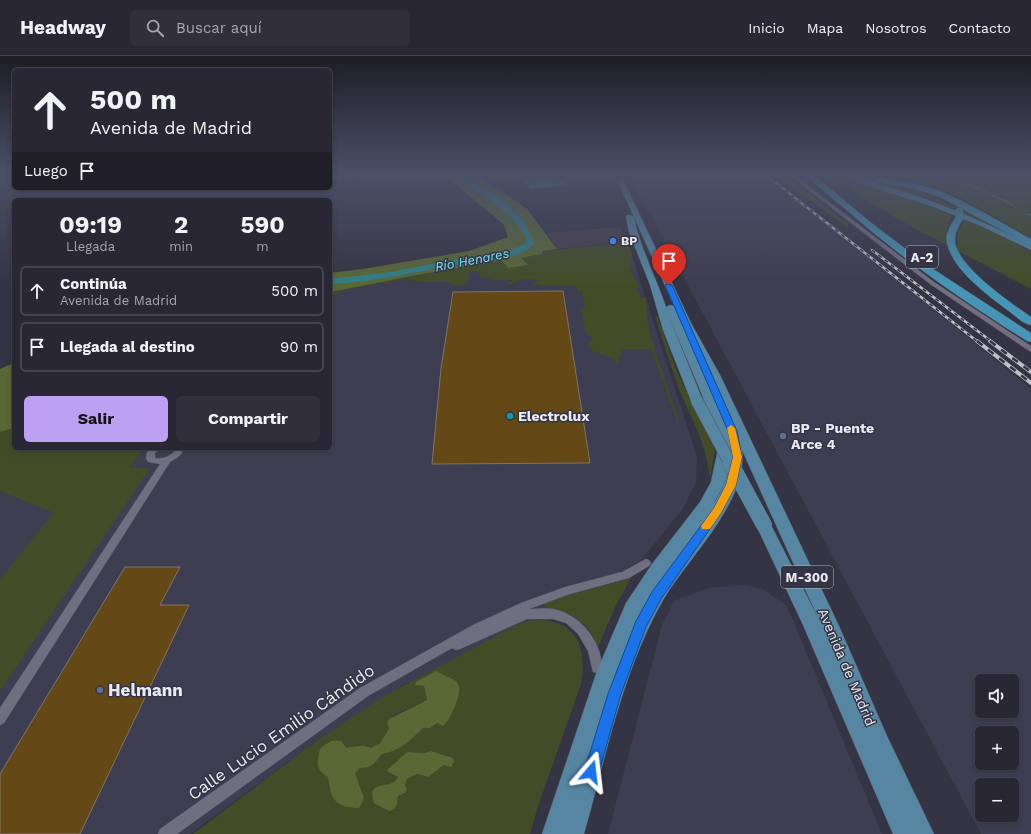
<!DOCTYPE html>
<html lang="es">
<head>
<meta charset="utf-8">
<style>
  body { margin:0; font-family:"Work Sans",sans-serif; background:#302f3b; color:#f1f3f6; height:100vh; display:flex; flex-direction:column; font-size:15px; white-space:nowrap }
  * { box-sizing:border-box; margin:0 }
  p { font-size:13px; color:#a5a5ac }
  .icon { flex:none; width:22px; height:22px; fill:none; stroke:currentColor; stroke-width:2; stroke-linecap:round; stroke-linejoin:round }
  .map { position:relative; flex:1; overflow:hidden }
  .drawer { position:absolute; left:12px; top:142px; width:320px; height:252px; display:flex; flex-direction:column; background:#282733; border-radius:6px; box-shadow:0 2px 6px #0003,0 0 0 1px #44444e }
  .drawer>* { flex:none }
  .top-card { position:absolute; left:12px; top:12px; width:320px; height:122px; border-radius:6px; box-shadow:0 2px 6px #0003,0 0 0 1px #44444e; background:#282733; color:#f1f3f6; overflow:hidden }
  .buttons { position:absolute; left:975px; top:618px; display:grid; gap:8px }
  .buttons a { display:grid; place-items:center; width:44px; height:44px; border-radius:6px; background:#282733; box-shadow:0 2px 6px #0003,0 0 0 1px #44444e; font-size:20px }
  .pin { position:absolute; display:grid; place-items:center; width:34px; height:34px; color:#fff; margin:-41px -17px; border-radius:50% 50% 50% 0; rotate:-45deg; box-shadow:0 0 4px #0007 }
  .pin .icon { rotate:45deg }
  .me { position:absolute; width:44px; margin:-22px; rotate:17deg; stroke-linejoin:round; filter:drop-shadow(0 0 3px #0008) }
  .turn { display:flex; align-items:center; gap:14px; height:84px; padding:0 12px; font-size:18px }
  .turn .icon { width:52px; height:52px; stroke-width:2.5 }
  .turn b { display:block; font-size:28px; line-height:34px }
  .then { display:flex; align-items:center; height:38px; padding:0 12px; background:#0003; gap:8px; font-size:15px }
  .eta { display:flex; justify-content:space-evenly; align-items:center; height:68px; text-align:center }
  .eta b { font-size:24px; font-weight:700; line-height:28px }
  .primary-button { display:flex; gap:8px; margin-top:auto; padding:8px 12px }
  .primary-button a { flex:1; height:46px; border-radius:6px; background:#bca0f2; color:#111; font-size:16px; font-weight:700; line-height:46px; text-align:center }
  .primary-button a+a { background:#302f3b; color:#f1f3f6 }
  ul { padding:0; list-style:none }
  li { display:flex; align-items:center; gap:12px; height:50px; margin:0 8px 6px; padding:0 4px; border:2px solid #44444e; border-radius:6px }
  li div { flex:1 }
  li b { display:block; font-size:15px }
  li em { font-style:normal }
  header { display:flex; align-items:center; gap:24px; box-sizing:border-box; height:56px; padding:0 20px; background:#282733; border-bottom:1px solid #44444e }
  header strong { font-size:19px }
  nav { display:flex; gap:22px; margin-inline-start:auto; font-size:14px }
  .search { width:280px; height:36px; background:#302f3b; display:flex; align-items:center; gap:10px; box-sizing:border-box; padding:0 14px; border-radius:6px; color:#a5a5ac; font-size:15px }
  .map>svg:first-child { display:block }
  .commercial { fill:#463e4d }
  .built { fill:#3e3e52; fill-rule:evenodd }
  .green { fill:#424d28; fill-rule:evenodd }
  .forest { fill:#5a6836 }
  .water { fill:#327f88 }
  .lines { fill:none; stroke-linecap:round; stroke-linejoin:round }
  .stream { stroke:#327f88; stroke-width:1.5 }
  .building { fill:#644816; stroke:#7e7464 }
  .minor-casing { stroke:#52525f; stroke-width:1 }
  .tertiary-casing { stroke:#52525f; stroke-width:1 }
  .primary-casing { stroke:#52525f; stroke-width:1 }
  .trunk-casing { stroke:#52525f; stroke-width:1 }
  .motorway-casing { stroke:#52525f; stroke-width:1 }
  .minor { fill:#706f81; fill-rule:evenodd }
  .tertiary { fill:#706f81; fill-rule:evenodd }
  .primary { fill:#5686a1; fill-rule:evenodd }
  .trunk { fill:#4e8eac; fill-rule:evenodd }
  .motorway { fill:#4595b6; fill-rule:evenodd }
  .rail-far1-casing { stroke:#bfbfca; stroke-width:2.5 }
  .rail-casing { stroke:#bfbfca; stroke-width:4 }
  .rail-far1 { stroke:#353444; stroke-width:1.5; stroke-dasharray:4; stroke-linecap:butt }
  .rail { stroke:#353444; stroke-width:2.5; stroke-dasharray:7; stroke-linecap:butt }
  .primary-bridge-far1-casing { stroke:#52525f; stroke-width:13; stroke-linecap:butt }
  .primary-bridge-casing { stroke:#52525f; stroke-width:16; stroke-linecap:butt }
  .motorway-bridge-casing { stroke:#52525f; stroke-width:8; stroke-linecap:butt }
  .primary-bridge-far1 { stroke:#5686a1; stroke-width:12 }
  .primary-bridge { stroke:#5686a1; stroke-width:16 }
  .motorway-bridge { stroke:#4595b6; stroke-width:8 }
  .route { fill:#1a73e8; stroke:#114b97 }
  .slow { fill:#f59e0b }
  .shop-dot { fill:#3f7fe0; stroke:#353444; stroke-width:1.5 }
  .culture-dot { fill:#0f9aa8; stroke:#353444; stroke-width:1.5 }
  .service-dot { fill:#5c6f8a; stroke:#353444; stroke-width:1.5 }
  .labels { text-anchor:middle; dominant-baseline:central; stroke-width:3; stroke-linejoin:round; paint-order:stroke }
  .far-poi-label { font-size:12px; font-weight:bold; fill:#eaeaf4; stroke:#353444; text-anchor:start }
  .shield { fill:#353444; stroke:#b4b3bf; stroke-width:1 }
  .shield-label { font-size:13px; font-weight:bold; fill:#eaeaf4 }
  .far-water-label { font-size:13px; font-style:italic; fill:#75e7f5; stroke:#353444 }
  .poi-label { font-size:14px; font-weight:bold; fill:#eaeaf4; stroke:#353444; text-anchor:start }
  .street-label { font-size:14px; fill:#eaeaf4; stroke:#353444 }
  .near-poi-label { font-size:17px; font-weight:bold; fill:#eaeaf4; stroke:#353444; text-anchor:start }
  .near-street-label { font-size:17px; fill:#eaeaf4; stroke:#353444 }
</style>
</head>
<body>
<header>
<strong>Headway</strong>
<div class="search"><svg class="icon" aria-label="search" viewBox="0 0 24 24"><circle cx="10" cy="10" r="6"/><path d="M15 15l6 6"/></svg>Buscar aquí</div>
<nav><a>Inicio</a><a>Mapa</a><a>Nosotros</a><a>Contacto</a></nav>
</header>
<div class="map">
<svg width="1031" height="778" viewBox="0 0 1031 778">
  <rect width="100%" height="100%" fill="#353444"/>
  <path class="commercial" d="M620 171 628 187 557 193 547 177Z"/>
  <g class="built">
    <path d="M629 119H764L888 216 1031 333V778H981ZM982 625H1012V655H982ZM982 677H1012V707H982ZM982 729H1012V759H982Z"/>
    <path d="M628 187 697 401 696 427 682 454 640 505 535 564 401 630 315 686 190 778H0V435L53 457 150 412 130 411 144 392H330V236L417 219 602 189Z"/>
    <path d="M745 529 763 533 787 550 882 778H608L662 569 674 545 708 532Z"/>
  </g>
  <g class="green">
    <path d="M777 119H786L848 168V172Z"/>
    <path d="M826 119 844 122 952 157 948 169 945 186 957 191V178L964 164C982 165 1014 187 1031 196V233L899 164 858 138 844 127H835Z"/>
    <path d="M876 119H1031V182L957 139 919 127Z"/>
    <path d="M871 124 923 136 948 148 958 150 1012 180C967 157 920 139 871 126Z"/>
    <path d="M628 187 632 199 630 204 632 212 630 215 634 223H636L639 232H636L640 241 646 242 648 270 657 301 677 358 679 365 678 367 651 293H622L617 308 612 302 590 294 588 288 591 285 592 282 586 277 581 251H585L582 235H578L576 231 573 229H533L539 224C534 224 526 222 520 224 515 226 514 228 508 229V226H512V224H490V222H480V215H470L466 229 454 230 448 226H420L406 223 347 233 330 240V236L332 234 503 205 508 212 529 209 521 202 542 198V195Z"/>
    <path d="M655 260H657L677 316 715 393 711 418 709 419C707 387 690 361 679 333 670 309 663 284 655 260Z"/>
    <path d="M14 372V392H144L130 411 150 412 0 635V523L53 457 0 435V376Z"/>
    <path d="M631 522 616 549 598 591C595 587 594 581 591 577 580 561 563 555 545 551L544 546Z"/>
    <path d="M535 564C577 563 587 591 581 628L538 750 530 778H193L315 686 384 640 522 566ZM456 625 437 667 430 672H423C411 683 399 696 382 698 375 706 372 713 360 711L355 717 364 742 329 733 328 721 320 693 329 685 345 688 347 693 359 689 371 693 380 687 389 673 387 667 394 659 427 644 424 630H418ZM431 695 453 702 428 721 417 718 407 723 405 730 407 733 405 737 398 740 397 748 385 728C391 728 396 727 398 721L394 720 386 715 407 696 425 697Z"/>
  </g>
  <g class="forest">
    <path d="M438 119H474L506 138 527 153 557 193 542 195V198L521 202 529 209 508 212 502 205 417 219 330 236V217L363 213 469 195 508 181 504 169 450 124Z"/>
    <path d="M14 307V372L0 376V313Z"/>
    <path d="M436 615 456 625C457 627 459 629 459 631 461 639 450 665 443 670L437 667 430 672H423C411 684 399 696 382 698 375 707 372 712 360 712L355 717 364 742 359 752C336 752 330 743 328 721 315 713 317 707 320 693 327 686 332 683 341 685L347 692C356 690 363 688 371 692L380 687 389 673 387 667 389 663 427 644 424 630 415 629 416 626Z"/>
    <path d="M431 695 453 702 454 706 451 711 444 709 428 721 417 718 407 723 405 730 407 733 405 737 398 740 397 748 394 753 389 755 374 747C365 722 392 735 398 721L386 715 407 696 425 697Z"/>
  </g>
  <g class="water">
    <path d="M450 119H462L505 146 523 164 535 188C515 206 481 204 456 209 414 216 373 226 330 228V223L390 216 453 204 504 197 527 187C525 163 470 129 450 119Z"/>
    <path d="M557 119 567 129 530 133 521 121Z"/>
  </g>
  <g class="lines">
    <g class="stream">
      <path d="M936 119 976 131 1013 149"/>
      <path d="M1028 158 1031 159"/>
    </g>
  </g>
  <g class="building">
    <path d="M563 235 590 407 432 408 441 312 453 236Z"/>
    <path d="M125 511H180L160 549H189L80 778H0V718Z"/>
  </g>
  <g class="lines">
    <g class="minor-casing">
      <g id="minor">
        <path d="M151 392H161L155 397V402C163 403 168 401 174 396V392H182V397L178 401 170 406 4 667 0 669V652L160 408 148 406 146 402 147 396Z"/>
        <path d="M646 503 649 504 651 507 649 510 629 522 570 538 529 553C536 553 546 552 553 553 575 557 594 576 600 598 601 604 604 610 601 616L597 617 593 616 588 595 578 578 566 567 553 563H527L460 593 456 594 452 592 368 640 177 778H158L160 773 360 632 473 569 521 547 565 531 622 516Z"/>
      </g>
    </g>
    <g class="tertiary-casing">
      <path id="tertiary" d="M789 119H794L934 226 1031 290V296L930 228Z"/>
    </g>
    <g class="primary-casing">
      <path id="primary" d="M615 119H621L691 267 720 319 768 420 839 570 887 680 934 778H893L803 569 756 469 759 465 764 463 769 465 819 564 742 394C748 447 687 502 662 546 622 617 606 700 584 778H542L597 615 626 547 652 508 700 446 711 426 717 398 715 374 700 334 668 258 703 345 701 348H693L691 345 663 274 650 229 629 176 626 161 627 159H630L634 161C640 192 656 221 666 251L670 249 674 250ZM684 273 708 319 729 364 724 366 712 334ZM729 405C728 421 722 435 713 449L725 426Z"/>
    </g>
    <g class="trunk-casing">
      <path id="trunk" d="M835 119C851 119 867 125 883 129 934 144 983 165 1031 189V194L981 170 934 151Z"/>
    </g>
    <g class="motorway-casing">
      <g id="motorway">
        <path d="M330 119H369L366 121 330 123Z"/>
        <path d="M807 119H814L869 165 924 207 1031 277V286L1027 285C965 246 905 205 850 157 836 145 819 133 807 119Z"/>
        <path d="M848 119C873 119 924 127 947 138 976 151 1003 168 1031 183V190L940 141 915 133 851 121Z"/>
        <path d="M957 159H960L964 161C960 168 955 175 955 184 955 209 1011 247 1031 261V269C1023 268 1017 261 1010 256 989 240 953 215 947 187 944 178 952 167 957 159Z"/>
      </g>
    </g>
    <use href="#minor" class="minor"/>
    <use href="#tertiary" class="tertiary"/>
    <use href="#primary" class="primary"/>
    <use href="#trunk" class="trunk"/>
    <use href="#motorway" class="motorway"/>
    <g class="rail-far1-casing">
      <g id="rail-far1">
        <path d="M766 119 978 286"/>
        <path d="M872 194 992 286"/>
      </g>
    </g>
    <g class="rail-casing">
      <g id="rail">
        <path d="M977 285 1031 327"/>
        <path d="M990 285 1031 316"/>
      </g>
    </g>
    <use href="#rail-far1" class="rail-far1"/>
    <use href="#rail" class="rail"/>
    <g class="primary-bridge-far1-casing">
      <path id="primary-bridge-far1" d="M697 345 731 409"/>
    </g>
    <g class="primary-bridge-casing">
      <path id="primary-bridge" d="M731 408 764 469"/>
    </g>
    <g class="motorway-bridge-casing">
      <path id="motorway-bridge" d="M959 156 960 161"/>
    </g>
    <use href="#primary-bridge-far1" class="primary-bridge-far1"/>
    <use href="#primary-bridge" class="primary-bridge"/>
    <use href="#motorway-bridge" class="motorway-bridge"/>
  </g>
  <linearGradient id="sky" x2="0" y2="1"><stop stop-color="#1d1d25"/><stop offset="0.52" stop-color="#4b5067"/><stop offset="1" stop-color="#4b5067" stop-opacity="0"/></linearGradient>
  <rect width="1031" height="228" fill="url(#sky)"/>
  <path class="route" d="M666 228 672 229 737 375 742 401 736 429 721 457 661 543 646 571 621 638 599 716 596 721 591 723 586 721 584 716 608 638 636 565 652 536 714 452 726 429 733 401 728 375 665 229Z"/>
  <path class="slow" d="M731 369 735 372 742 401 736 429 721 457 710 473H702L701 470 714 452 726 429 733 401 727 372Z"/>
  <circle class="shop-dot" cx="613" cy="185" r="4"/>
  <circle class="culture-dot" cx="510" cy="360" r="4"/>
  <g class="service-dot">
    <circle cx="783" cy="380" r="4"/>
    <circle cx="100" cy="634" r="4"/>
  </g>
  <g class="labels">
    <g class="far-poi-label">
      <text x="621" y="185">BP</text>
    </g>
    <g class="shield">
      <rect x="906" y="190" width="32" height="22" rx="3"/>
      <rect x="781" y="510" width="52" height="22" rx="3"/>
    </g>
    <g class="shield-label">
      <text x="922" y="201">A-2</text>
      <text x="807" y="521">M-300</text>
    </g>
    <g class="far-water-label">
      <text transform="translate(472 204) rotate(-11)">Río Henares</text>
    </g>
    <g class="poi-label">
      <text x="518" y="360">Electrolux</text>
      <text x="791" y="372">BP - Puente<tspan x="791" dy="16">Arce 4</tspan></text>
    </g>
    <g class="street-label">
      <text transform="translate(847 611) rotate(67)">Avenida de Madrid</text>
    </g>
    <g class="near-poi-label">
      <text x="108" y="634">Helmann</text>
    </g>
    <g class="near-street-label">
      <text transform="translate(281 676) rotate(-35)">Calle Lucio Emilio Cándido</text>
    </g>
  </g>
</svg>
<div class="buttons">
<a><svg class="icon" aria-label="sound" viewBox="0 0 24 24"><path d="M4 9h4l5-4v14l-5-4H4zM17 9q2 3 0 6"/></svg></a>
<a>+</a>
<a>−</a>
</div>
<div class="pin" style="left:669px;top:229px;background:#d93025"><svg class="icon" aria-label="arrive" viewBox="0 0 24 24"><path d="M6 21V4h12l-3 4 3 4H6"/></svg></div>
<svg class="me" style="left:591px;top:716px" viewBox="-20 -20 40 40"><path d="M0-17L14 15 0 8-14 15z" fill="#1a73e8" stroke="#fff" stroke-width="4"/></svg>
<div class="top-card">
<div class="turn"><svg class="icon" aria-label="ahead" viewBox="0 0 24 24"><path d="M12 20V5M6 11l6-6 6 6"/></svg><div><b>500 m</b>Avenida de Madrid</div></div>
<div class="then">Luego<svg class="icon" aria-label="arrive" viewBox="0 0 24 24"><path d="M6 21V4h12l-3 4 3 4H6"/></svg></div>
</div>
<section class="drawer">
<div class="eta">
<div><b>09:19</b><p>Llegada</p></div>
<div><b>2</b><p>min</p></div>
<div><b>590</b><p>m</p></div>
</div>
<ul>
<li><svg class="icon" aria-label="ahead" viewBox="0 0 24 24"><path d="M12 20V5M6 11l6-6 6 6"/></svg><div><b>Continúa</b><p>Avenida de Madrid</p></div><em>500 m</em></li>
<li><svg class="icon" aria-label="arrive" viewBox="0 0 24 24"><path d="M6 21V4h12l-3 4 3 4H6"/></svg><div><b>Llegada al destino</b></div><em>90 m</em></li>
</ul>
<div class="primary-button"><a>Salir</a><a>Compartir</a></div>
</section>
</div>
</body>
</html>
